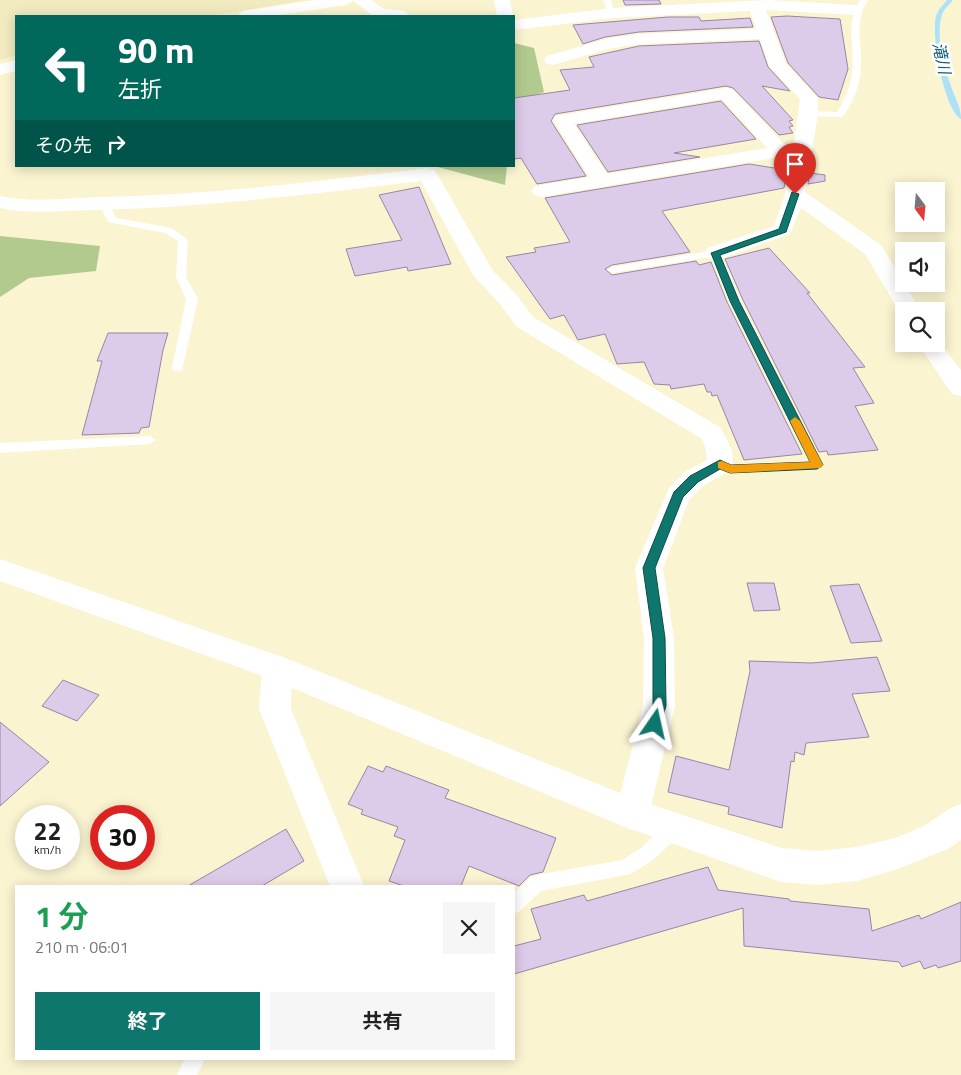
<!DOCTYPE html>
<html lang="ja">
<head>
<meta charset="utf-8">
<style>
  body { margin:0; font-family:"Titillium Web","Noto Sans JP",sans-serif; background:#f6f6f6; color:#222; height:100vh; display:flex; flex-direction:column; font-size:19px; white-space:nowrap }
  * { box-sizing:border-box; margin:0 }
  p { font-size:16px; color:#767676 }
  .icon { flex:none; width:28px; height:28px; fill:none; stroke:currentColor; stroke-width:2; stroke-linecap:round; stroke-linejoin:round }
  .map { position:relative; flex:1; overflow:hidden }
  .panel { position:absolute; left:15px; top:885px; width:500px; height:175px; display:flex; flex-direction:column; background:#fff; border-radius:0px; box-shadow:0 2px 12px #0003 }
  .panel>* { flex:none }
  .guide { position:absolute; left:15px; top:15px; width:500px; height:152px; border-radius:0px; box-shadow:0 2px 12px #0003; background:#00695c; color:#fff; overflow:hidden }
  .needle { width:32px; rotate:164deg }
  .controls { position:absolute; left:895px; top:182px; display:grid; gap:10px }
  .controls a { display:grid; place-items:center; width:50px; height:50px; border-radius:0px; background:#fff; box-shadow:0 2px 12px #0003; font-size:25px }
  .speed { position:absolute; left:15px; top:805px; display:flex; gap:10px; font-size:25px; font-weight:700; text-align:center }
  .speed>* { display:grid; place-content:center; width:65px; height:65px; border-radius:50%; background:#fff; box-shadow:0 2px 12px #0003; line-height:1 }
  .speed small { font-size:12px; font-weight:400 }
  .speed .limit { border:8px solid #d22; background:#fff; color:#111 }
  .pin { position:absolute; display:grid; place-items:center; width:42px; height:42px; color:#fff; margin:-51px -21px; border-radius:50% 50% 50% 0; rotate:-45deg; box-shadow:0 0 5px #0007 }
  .pin .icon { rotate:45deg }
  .me { position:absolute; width:55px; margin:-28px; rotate:11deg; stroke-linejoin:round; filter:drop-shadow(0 0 4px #0008) }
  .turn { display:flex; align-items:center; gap:18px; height:105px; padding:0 20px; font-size:22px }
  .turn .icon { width:65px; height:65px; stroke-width:2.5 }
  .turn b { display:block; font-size:35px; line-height:42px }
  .then { display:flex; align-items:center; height:48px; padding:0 20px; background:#0003; gap:10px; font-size:19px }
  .round { display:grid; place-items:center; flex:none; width:52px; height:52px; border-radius:0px; background:#f6f6f6 }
  .head { display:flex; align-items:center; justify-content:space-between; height:85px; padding:0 20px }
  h1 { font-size:30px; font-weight:700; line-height:38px; color:#1e9e55 }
  .primary-button { display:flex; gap:10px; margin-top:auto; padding:10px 20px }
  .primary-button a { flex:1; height:58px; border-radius:0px; background:#0f766e; color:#fff; font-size:20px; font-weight:700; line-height:58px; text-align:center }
  .primary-button a+a { background:#f6f6f6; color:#222 }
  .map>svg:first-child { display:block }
  .built { fill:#f2ebc0 }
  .green { fill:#b2ca8e }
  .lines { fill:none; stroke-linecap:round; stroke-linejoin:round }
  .stream { fill:#ade1f7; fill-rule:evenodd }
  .building { fill:#ddcbea; stroke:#9787a4 }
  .lane { fill:#fff; fill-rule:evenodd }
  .street { fill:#fff; fill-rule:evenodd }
  .secondary { fill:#fff; fill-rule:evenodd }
  .route { fill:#0f766e; stroke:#0a4d48 }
  .slow { fill:#f59e0b }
  .labels { text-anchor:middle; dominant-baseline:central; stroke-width:5; stroke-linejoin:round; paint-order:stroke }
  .far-water-label { font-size:16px; font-style:italic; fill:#146078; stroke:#fff }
</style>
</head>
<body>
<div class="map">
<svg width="961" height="1075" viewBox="0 0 961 1075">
  <rect width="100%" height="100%" fill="#faf4d1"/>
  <path class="built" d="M0 0H306L209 16H16V55L0 60Z"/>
  <g class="green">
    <path d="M514 43 534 48 544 92 514 103Z"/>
    <path d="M434 166H507L505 185Z"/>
    <path d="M0 236 100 246 96 271 29 278 0 297Z"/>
  </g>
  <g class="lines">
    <path class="stream" d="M947 0H953C950 4 945 8 943 12 934 33 945 69 952 89 956 100 961 108 961 119 944 109 931 36 936 16 938 10 943 5 947 0Z"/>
  </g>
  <g class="building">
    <path d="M623 0H659L661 4 625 5Z"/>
    <path d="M787 16 840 19 848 69 838 100 819 97 788 63 771 17Z"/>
    <path d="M668 17H699L701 21 750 18 753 27 639 32 605 37 583 44 573 25Z"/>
    <path d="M759 41 768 67 790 91 762 86 793 120 789 121 793 126 789 127 793 133 779 135 733 88 726 86 555 114 551 121 586 176 537 184 521 158 514 159V98L570 90 560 70 594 67 589 57 639 46Z"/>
    <path d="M721 101 756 139 674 153 700 157 608 172 577 125Z"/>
    <path d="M749 164 787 170 784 188 662 211 690 252 612 265 605 269 612 275 696 261 699 265 711 262 727 302 802 454 744 460 717 395 712 396 711 392H707L704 384 671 389 670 385 654 384 644 362 617 364 605 334 578 340 564 315 550 319 506 257 536 252 534 248 570 242 545 198Z"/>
    <path d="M810 173 825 175V181L808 184Z"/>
    <path d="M419 187 451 264 408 271 407 267 355 276 346 249 402 240 379 195Z"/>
    <path d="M769 248 810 293H807L865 367 853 368 874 403 855 406 878 450 828 455 827 451 819 452 743 300 725 259Z"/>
    <path d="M108 333H168L163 350 149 427 141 428 139 433 82 435 102 361H97Z"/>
    <path d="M747 583H774L780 610 754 611Z"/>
    <path d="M859 584 882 641 851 643 830 586Z"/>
    <path d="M877 657 890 691 852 694 869 737 806 743 804 755 795 752 794 762 791 761 782 828 728 814 729 807 668 792 676 756 729 770 750 671 749 661 812 663Z"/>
    <path d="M63 680 99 695 77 721 42 706Z"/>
    <path d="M0 722 49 762 0 806Z"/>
    <path d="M368 766 383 772 386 766 449 790 445 798 556 838 543 872 530 875 519 886 469 866 461 886H404L389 881 405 840 394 836 398 827 361 814 363 810 348 804Z"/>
    <path d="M286 829 304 861 262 886H188Z"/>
    <path d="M708 867 718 890 789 899 790 901 869 909 872 931 919 915 921 919 961 902V961L938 968 936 965 924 969 920 961 902 967 899 962 744 946 743 908 514 974V946L541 939 531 909 584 895 587 901Z"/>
  </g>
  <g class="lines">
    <g class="lane">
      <path d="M603 0H611L615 15H609Z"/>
      <path d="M860 0H868C853 22 863 44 861 69 860 87 852 103 843 117L806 116 804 114 809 111 837 112C844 100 851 87 852 72 855 47 845 23 860 0Z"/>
      <path d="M104 201 108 202 116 218 172 228 188 240 186 277 198 299 182 371H174L172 368 186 299 176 277 178 241 165 233 108 222 99 204Z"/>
      <path d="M715 250 720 253 741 301 823 465 822 468 730 474 715 467 714 464 720 459 732 464 808 461 729 301 711 257 612 273 607 270 612 267Z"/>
      <path d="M150 436 156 440 150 444 0 453V443Z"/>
      <path d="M674 821 680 823 682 829 680 835 653 860 631 874 541 891 520 911 514 914V893L531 877 537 875 622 860 641 848 668 823Z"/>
      <path d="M185 1059H205L197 1075H177Z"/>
    </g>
    <g class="street">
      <path d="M352 0H371L384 9 404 11 412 16H373Z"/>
      <path d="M494 0H510L513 16H497Z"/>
      <path d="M768 0 856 5 864 10 856 15 766 10 786 64 818 98V114L805 192 881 245 921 311H904V317L902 316 865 254 801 208 790 234 723 258 715 259 707 258 704 253 707 248 774 226 785 194 792 155 541 197 534 195 531 191 534 187 541 185 589 177 553 120 555 116 726 88 732 89 785 145 794 143 800 99 769 66 760 39 639 44 608 49 553 65 547 64 544 60 547 56 606 39 639 34 756 29 750 11 612 18 514 30V20L612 8ZM722 99 767 148 607 174 574 124Z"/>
      <path d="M427 168 434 170 437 174 493 271 515 293 533 317 721 428 732 450 733 464 729 471 703 486 689 500 663 568 674 638 675 706 649 814 644 825 632 830 620 825 615 814 643 706 644 638 635 568 669 488 685 472 707 460 706 450 702 439 517 327 499 303 473 275 421 181C314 194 207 207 99 210 66 210 32 215 0 208V196C33 203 68 198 102 197 211 195 319 181 427 168Z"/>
      <path d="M936 338 961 370V396L952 394 918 344H936Z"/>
      <path d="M277 655 288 659 292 668 291 709 364 886H330L259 709 262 668 266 659Z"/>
    </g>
    <g class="secondary">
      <path d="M315 0H354L346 5 273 16H236L244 11Z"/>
      <path d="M16 60V71L0 75V64Z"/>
      <path d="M0 559 288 659 635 799 781 848 819 851 857 847 895 838 924 826 949 809 961 804V840L948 849 895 870 857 881 819 885 781 882 620 825 266 677 0 581Z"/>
    </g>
  </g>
  <path class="route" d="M792 192 799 194 786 232 720 255 739 301 823 465 817 469 730 473 720 469 698 482 683 497 655 568 665 638 666 706 659 728H650L648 724 653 706V638L643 568 674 492 690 476 720 460 731 465 810 462 730 301 711 253 779 229Z"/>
  <path class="slow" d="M795 417 800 421 823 465 821 468 730 473 718 468V462L722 461 731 465 810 462 790 421Z"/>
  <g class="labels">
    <g class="far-water-label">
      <text transform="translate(942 58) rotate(78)">滝川</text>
    </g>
  </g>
</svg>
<div class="controls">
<a><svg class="needle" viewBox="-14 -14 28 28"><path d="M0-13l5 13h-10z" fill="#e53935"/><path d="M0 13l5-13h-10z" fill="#767676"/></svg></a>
<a><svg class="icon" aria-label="sound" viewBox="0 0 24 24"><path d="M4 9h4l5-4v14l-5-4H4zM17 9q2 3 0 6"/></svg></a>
<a><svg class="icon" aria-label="search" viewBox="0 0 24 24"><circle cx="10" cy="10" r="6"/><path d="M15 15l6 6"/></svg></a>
</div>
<div class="speed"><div>22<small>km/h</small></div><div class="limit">30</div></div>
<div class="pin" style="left:795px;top:194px;background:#d93025"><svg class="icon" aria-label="arrive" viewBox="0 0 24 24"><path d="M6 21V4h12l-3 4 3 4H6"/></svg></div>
<svg class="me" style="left:655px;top:724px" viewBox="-20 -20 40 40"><path d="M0-17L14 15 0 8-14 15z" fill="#0f766e" stroke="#fff" stroke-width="4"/></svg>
<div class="guide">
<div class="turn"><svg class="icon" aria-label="left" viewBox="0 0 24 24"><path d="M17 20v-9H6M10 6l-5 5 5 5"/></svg><div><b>90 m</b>左折</div></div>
<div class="then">その先<svg class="icon" aria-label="right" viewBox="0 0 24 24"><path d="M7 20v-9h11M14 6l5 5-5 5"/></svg></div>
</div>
<section class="panel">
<div class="head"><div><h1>1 分</h1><p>210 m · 06:01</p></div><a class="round"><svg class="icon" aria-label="close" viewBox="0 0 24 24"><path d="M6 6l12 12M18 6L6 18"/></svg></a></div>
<div class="primary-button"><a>終了</a><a>共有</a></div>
</section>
</div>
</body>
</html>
